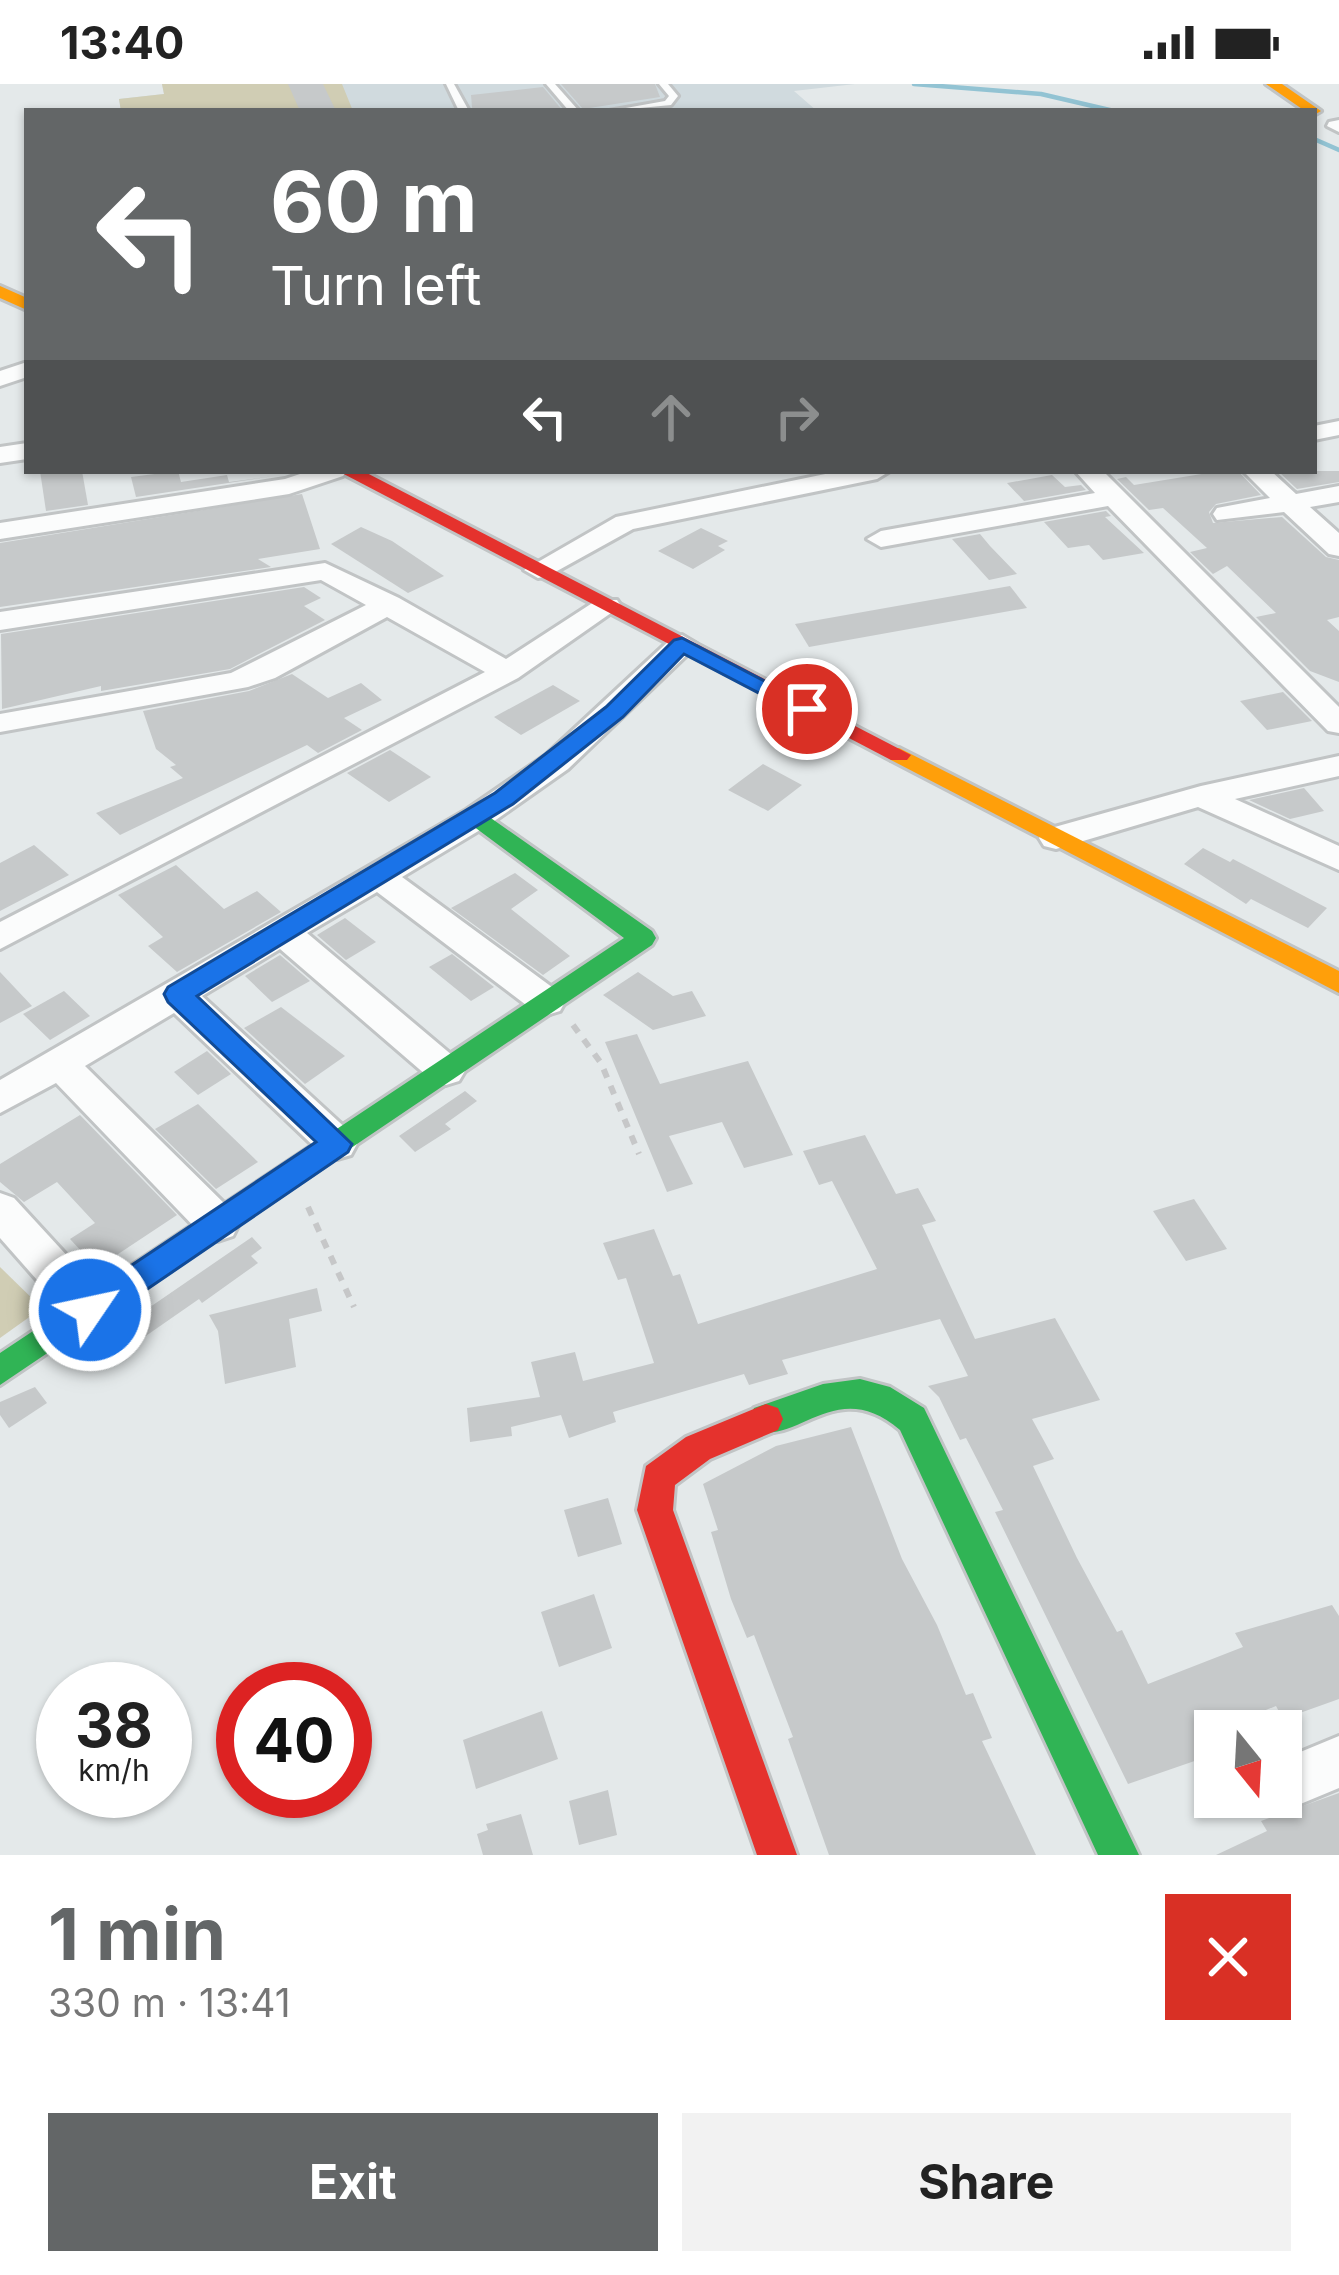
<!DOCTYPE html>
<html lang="en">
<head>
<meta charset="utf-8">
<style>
  body { margin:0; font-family:Inter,sans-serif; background:#f2f2f2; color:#222; height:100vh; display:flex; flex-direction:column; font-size:45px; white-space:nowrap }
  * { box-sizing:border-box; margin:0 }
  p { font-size:39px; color:#767676 }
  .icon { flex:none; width:66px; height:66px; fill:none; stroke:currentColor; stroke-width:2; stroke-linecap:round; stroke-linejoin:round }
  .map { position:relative; height:1771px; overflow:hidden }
  .drawer { display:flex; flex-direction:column; background:#fff; flex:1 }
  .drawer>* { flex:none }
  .guide { position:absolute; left:24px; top:24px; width:1293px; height:366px; border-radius:0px; box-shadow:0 3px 9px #0004; background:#636667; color:#fff; overflow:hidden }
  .needle { width:78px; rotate:162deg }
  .controls { position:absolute; left:1194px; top:1626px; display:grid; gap:24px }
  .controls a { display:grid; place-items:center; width:108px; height:108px; border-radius:0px; background:#fff; box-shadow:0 3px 9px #0004; font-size:60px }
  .speed { position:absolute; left:36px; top:1578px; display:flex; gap:24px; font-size:60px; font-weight:700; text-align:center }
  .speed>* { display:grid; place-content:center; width:156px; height:156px; border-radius:50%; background:#fff; box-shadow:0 3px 9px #0004; line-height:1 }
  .speed small { font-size:30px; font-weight:400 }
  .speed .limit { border:18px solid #d22; background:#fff; color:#111 }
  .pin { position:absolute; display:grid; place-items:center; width:102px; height:102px; color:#fff; margin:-51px; border:6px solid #fff; border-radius:50%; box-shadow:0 3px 12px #0007 }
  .me { position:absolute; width:132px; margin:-66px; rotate:56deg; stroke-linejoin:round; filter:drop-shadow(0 0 9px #0008) }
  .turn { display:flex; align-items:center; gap:42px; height:252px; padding:0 48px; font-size:54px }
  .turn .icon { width:156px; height:156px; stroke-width:2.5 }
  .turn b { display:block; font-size:84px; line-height:102px }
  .lanes { display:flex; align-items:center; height:114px; padding:0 48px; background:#0003; justify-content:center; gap:60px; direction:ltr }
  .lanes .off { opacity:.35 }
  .round { display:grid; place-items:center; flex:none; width:126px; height:126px; border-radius:0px; background:#f2f2f2 }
  .head { display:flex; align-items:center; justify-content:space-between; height:204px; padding:0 48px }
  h1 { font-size:72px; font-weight:700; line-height:90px; color:#636667 }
  .action { display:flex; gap:24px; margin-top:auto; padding:24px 48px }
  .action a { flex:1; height:138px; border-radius:0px; background:#636667; color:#fff; font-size:48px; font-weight:700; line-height:138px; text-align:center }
  .action a+a { background:#f2f2f2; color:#222 }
  .status { display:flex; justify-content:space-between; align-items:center; height:84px; padding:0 60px; background:#fff; direction:ltr }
  .status svg { height:33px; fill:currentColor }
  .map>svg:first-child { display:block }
  .built { fill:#d0dade }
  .green { fill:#d0cdb4 }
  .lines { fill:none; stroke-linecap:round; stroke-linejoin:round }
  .stream { stroke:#92c3d3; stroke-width:4.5 }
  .building { fill:#c6c9ca }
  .lane-casing { stroke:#c1c4c5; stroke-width:6 }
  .street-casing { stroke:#c1c4c5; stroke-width:6 }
  .fast-casing { stroke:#c1c4c5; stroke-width:6 }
  .slow-casing { stroke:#c1c4c5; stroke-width:6 }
  .jam-casing { stroke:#c1c4c5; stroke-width:6 }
  .path { stroke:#c6c7c8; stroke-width:6; stroke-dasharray:9 9; stroke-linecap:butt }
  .lane { fill:#fbfcfc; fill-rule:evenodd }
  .street { fill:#fbfcfc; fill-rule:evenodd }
  .fast { fill:#30b455; fill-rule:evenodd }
  .slow { fill:#ff9f0a; fill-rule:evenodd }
  .jam { fill:#e5322d; fill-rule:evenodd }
  .route { fill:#1a73e8; stroke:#114b97; stroke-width:3 }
</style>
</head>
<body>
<div class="status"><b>13:40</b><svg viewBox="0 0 49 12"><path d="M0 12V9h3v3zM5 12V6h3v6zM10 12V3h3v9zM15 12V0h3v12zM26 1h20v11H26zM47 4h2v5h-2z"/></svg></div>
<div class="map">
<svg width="1339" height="1771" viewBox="0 0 1339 1771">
  <rect width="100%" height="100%" fill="#e4e9ea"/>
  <path class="built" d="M162 0H855L794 7 817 27H121L119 15 164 10Z"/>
  <g class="green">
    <path d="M162 0H342L353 27H121L119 15 164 10Z"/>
    <path d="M0 1183 42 1224 0 1254Z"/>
  </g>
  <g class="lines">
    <g class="stream">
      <path d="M914 0 1041 10 1114 27"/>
      <path d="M1314 55 1339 66"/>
    </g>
  </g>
  <g class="building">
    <path d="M288 0H323L336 27H300Z"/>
    <path d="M561 0H655L660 13 583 25Z"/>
    <path d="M543 3 563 27H473L472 23 471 11Z"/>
    <path d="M40 387H82L88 421 46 427Z"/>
    <path d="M178 387 181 398 227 391 229 398 274 392 136 413 131 393Z"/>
    <path d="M1220 387H1238L1261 411 1216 420 1209 428 1213 439 1282 433 1326 473 1339 476V533L1327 536 1339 547V598L1310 587 1256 533 1276 529 1227 482 1213 490 1190 468 1207 464 1163 424 1149 426 1117 395 1126 393 1134 401Z"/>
    <path d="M1278 387H1339V398L1297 405Z"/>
    <path d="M1052 391 1065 403 1081 401 1086 406 1024 417 1007 399Z"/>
    <path d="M302 410 320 465 258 475 271 483 0 523V459Z"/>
    <path d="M1106 427 1111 432 1105 433 1144 469 1103 476 1089 461 1068 464 1044 438Z"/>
    <path d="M361 443 392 457 444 492 408 509 331 460Z"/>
    <path d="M701 444 728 457 718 462 725 466 693 485 658 467Z"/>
    <path d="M980 450 990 462 1017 490 989 496 952 455Z"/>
    <path d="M1010 502 1027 524 809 563 795 540Z"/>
    <path d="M304 503 321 514 304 522 325 536 230 585 101 607V602L2 625 1 550Z"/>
    <path d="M292 590 328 614 361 599 382 616 344 634 362 646 318 669 307 661 120 751 96 729 183 694 170 683 176 681 156 665 143 627 249 607Z"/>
    <path d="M553 601 580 617 521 651 494 633Z"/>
    <path d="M1283 608 1312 637 1267 646 1240 617Z"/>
    <path d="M390 666 431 693 389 718 347 689Z"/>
    <path d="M763 680 802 701 768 727 728 706Z"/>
    <path d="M1304 704 1324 727 1290 735 1249 716Z"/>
    <path d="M34 761 69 791 0 827V779Z"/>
    <path d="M1203 764 1230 778 1233 775 1327 824 1308 844 1251 815 1246 820 1184 780Z"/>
    <path d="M176 781 224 825 257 807 281 828 177 888 148 862 163 853 118 811Z"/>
    <path d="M515 789 538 806 511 825 570 872 543 891 451 824Z"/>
    <path d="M345 834 376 858 346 876 317 851Z"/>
    <path d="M452 870 494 903 471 917 429 883Z"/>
    <path d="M280 871 310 897 272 918 245 892Z"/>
    <path d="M0 888 32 922 0 939Z"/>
    <path d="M638 888 673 912 692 907 706 932 653 946 603 911Z"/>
    <path d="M64 907 90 932 50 956 23 930Z"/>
    <path d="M281 923 345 972 305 1000 244 944Z"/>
    <path d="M637 950 660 1000 748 977 793 1071 744 1084 722 1038 669 1052 693 1100 667 1108 605 958Z"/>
    <path d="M207 967 231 990 198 1011 174 988Z"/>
    <path d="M465 1007 477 1017 445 1040 451 1045 415 1068 399 1052Z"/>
    <path d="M198 1020 258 1078 216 1105 155 1045Z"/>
    <path d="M80 1031 177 1131 97 1184 70 1155 95 1139 57 1098 24 1118 0 1098V1080Z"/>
    <path d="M865 1051 896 1110 918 1104 936 1137 922 1141 975 1255 1055 1234 1100 1316 1032 1335 1054 1375 1033 1382 1077 1474 1117 1548 1122 1546 1148 1600 1243 1563 1235 1549 1332 1521 1339 1532V1615L1283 1635 1276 1622 1199 1653 1209 1672 1128 1700 995 1428 1003 1426 966 1354 960 1356 939 1313 928 1302 968 1292 940 1235 782 1276 788 1290 749 1301 744 1290 613 1328 616 1338 569 1354 561 1331 511 1343 512 1352 470 1358 467 1324 540 1313 531 1278 575 1268 583 1297 654 1279 626 1194 618 1196 603 1159 654 1145 673 1192 680 1190 698 1240 877 1185 832 1097 819 1101 803 1067Z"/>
    <path d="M1194 1115 1227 1165 1186 1177 1153 1127Z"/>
    <path d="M252 1153 262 1164 251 1172 258 1179 202 1219 199 1215 104 1281 89 1265Z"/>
    <path d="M317 1204 322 1227 289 1235 296 1283 225 1300 218 1247 209 1231Z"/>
    <path d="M35 1303 47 1319 9 1344 0 1331V1318Z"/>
    <path d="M851 1343 902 1475 937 1541 966 1611 973 1609 992 1654 982 1657 1036 1771H829L788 1655 793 1653 754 1551 747 1554 731 1515 711 1448 718 1446 703 1400 776 1362Z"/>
    <path d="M608 1414 622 1460 578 1473 564 1426Z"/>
    <path d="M594 1510 612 1564 559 1583 541 1528Z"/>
    <path d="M542 1627 558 1675 476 1705 463 1656Z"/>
    <path d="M608 1706 617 1751 579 1761 569 1717Z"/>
    <path d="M1339 1709V1771H1216L1267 1747 1261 1737Z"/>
    <path d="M521 1730 533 1771H483L477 1750 488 1746 486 1740Z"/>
  </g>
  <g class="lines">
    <g class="lane-casing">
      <g id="lane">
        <path d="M446 0H454L469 27H459Z"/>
        <path d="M546 0H555L579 27H569Z"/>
        <path d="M659 0H668L678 12 671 21 609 27 665 17 669 12Z"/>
      </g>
    </g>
    <g class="street-casing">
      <g id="street">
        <path d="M1339 36V48L1327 42 1329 38Z"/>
        <path d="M27 278V293L0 302V287Z"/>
        <path d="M1339 337V351L1314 356V342Z"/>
        <path d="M27 359V375L0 379V363Z"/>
        <path d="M309 387H347L343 392 289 410 0 455V439L285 395Z"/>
        <path d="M840 387H890L877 395 633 445 548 492 538 494 524 486 616 433Z"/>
        <path d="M1103 387 1339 623V649L1328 647 1108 422 881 463 867 455 881 447 1095 409 1076 388Z"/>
        <path d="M1243 387H1271L1296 410 1339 402V418L1310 423 1339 449V472L1329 470 1284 428 1217 436 1213 430 1217 424 1270 414Z"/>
        <path d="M325 479 399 514 506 575 597 516H617L621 522 518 594 0 865V838L485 588 387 533 275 594 248 603 0 648V630L231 589 366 521 321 496 0 546V528Z"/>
        <path d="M682 551 697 560 692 566 568 685 490 740 402 793 560 909 565 918 560 927 547 931 534 927 377 808 307 849 459 977 465 987 459 997 446 1001 433 997 280 865 202 912 351 1049 357 1060 351 1071 337 1075 323 1071 174 929 85 982 233 1128 239 1140 233 1152 218 1157 203 1152 56 999 0 1029V996L466 726 546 671 672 554Z"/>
        <path d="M1339 672V692L1235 715 1339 762V786L1198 723 1056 765 1044 762 1039 754 1044 746 1201 702Z"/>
        <path d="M0 1109 14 1114 105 1213 112 1226 105 1239 90 1244 75 1239 0 1154Z"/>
        <path d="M1339 1652V1704L1286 1726 1267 1719 1265 1713H1281V1676Z"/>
      </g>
    </g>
    <g class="fast-casing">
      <g id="fast">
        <path d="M478 725 652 847 656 854 652 861 0 1301V1269L624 854 469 739 466 733Z"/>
        <path d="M860 1295 890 1303 924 1324 1139 1771H1098L900 1346C836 1291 798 1362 754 1346L749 1335 754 1324 823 1300Z"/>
      </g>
    </g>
    <g class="slow-casing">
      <g id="slow">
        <path d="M1266 0H1282L1321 27 1314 31V27H1305Z"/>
        <path d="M0 202 27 214V226L0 214Z"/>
        <path d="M899 664 1339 887V909L891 676 887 671 891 666Z"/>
      </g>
    </g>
    <g class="jam-casing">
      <g id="jam">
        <path d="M338 387H363L911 671 907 676H891Z"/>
        <path d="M766 1320 778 1324 783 1335 778 1346 710 1375 675 1401 673 1426 797 1771H757L637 1426 646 1382 686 1353Z"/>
      </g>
    </g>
    <g class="path">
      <path d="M573 941 601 979 639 1070"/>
      <path d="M308 1123 354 1223"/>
    </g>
    <use href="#lane" class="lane"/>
    <use href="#street" class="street"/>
    <use href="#fast" class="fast"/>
    <use href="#slow" class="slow"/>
    <use href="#jam" class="jam"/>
  </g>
  <path class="route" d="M682 554 818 625 815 630H799L684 570 623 633 513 720 197 912 352 1060 348 1068 102 1236 90 1240 78 1236 74 1226 78 1217 316 1058 168 918 164 910 168 903 495 709 606 623 674 556Z"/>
</svg>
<div class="controls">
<a><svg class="needle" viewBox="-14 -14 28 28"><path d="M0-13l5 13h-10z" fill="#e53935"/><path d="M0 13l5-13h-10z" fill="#767676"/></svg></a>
</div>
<div class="speed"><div>38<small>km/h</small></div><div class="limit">40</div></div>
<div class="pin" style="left:807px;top:625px;background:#d93025"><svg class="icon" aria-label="arrive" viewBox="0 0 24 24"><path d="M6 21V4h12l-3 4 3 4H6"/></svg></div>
<svg class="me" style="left:90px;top:1226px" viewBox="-20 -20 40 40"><circle r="17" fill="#1a73e8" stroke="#fff" stroke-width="3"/><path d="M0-11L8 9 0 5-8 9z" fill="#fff"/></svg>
<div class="guide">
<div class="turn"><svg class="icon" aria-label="left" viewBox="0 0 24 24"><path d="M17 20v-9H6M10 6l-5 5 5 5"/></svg><div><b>60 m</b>Turn left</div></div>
<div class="lanes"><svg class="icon" aria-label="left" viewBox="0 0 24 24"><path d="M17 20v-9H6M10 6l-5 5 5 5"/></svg><svg class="icon off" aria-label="ahead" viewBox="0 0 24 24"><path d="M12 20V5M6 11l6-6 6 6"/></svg><svg class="icon off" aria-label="right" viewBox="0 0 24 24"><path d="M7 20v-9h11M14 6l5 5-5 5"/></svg></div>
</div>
</div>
<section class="drawer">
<div class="head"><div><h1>1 min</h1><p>330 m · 13:41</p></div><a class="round" style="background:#d93025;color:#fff"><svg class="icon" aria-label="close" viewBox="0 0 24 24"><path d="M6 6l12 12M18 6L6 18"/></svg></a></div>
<div class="action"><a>Exit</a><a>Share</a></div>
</section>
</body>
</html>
